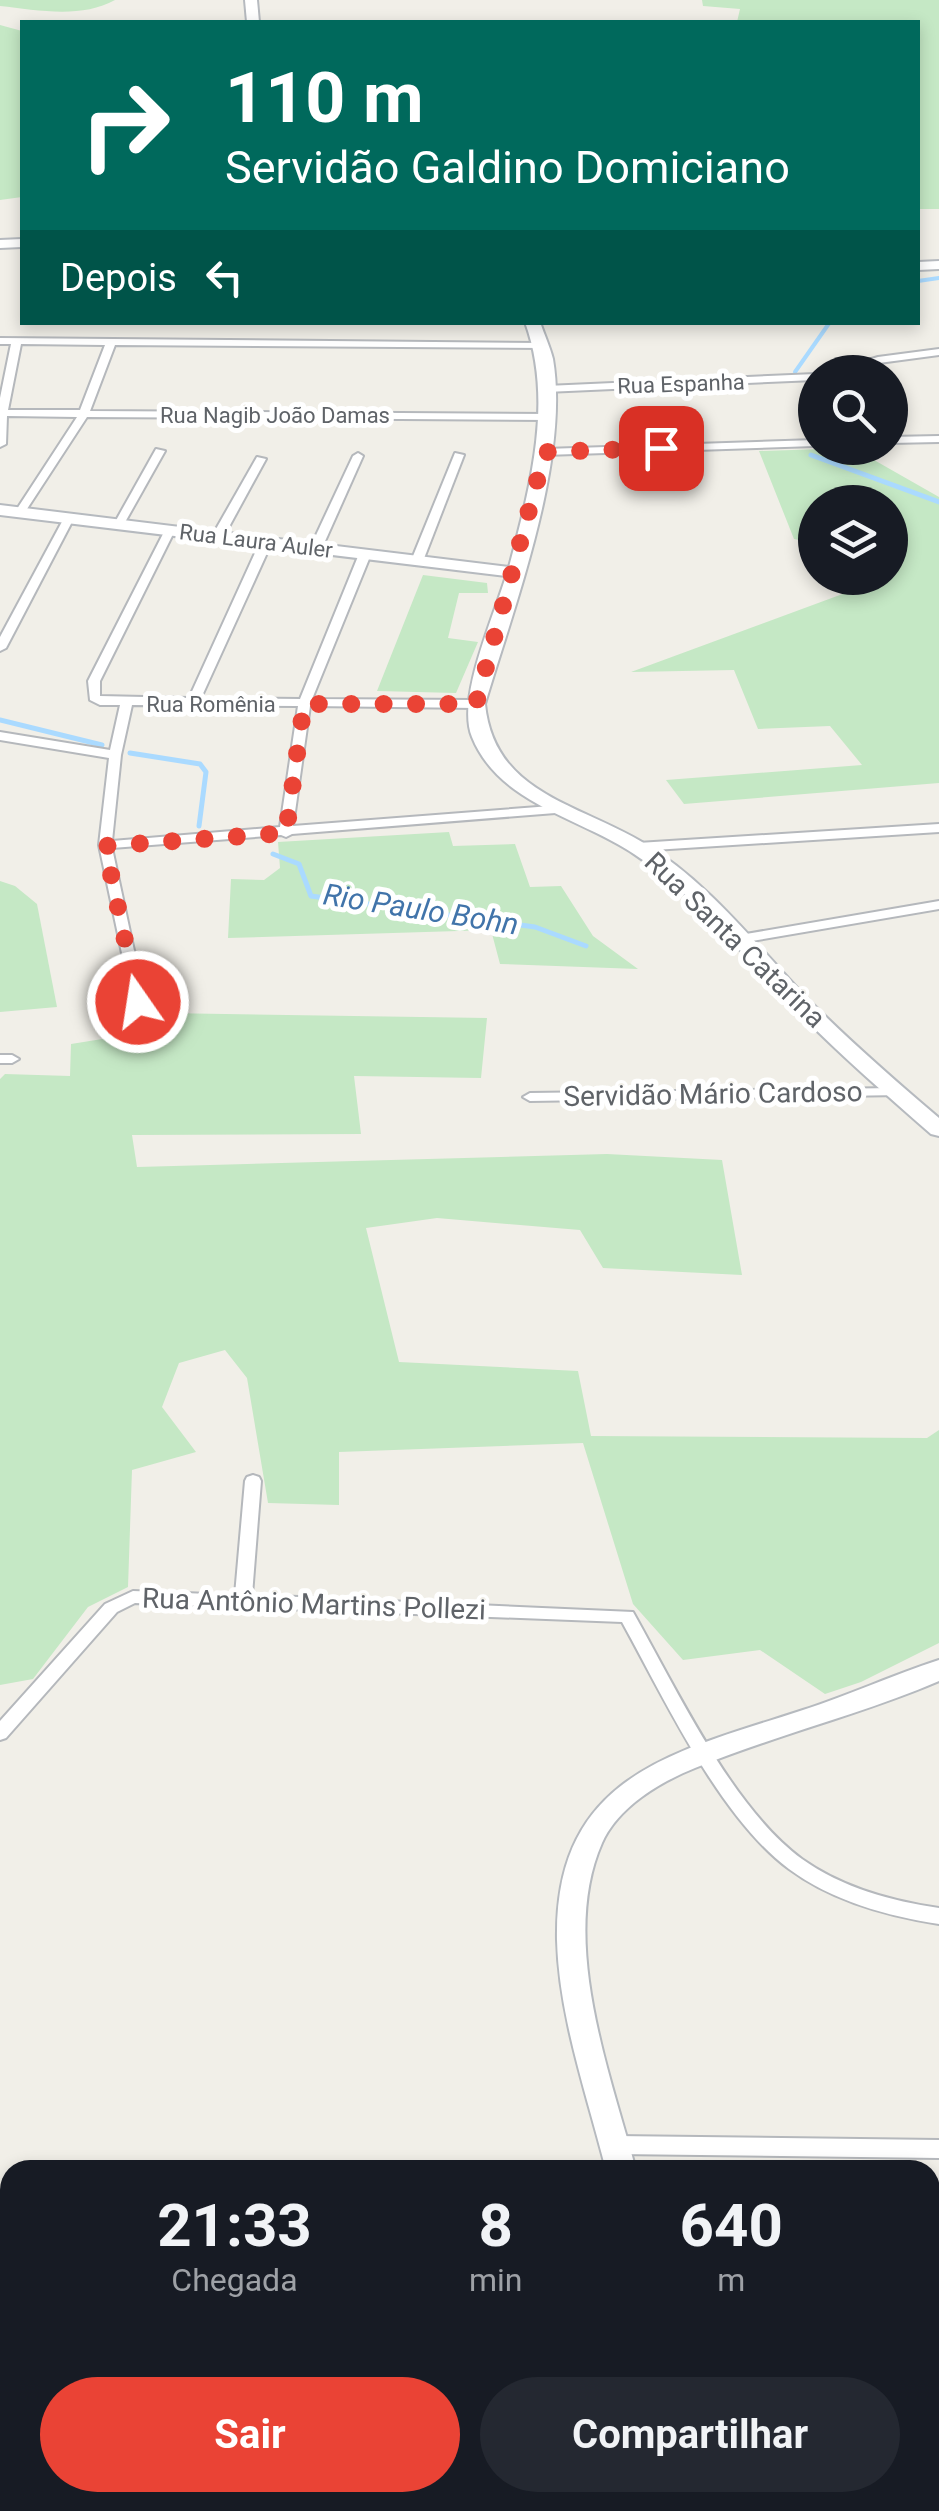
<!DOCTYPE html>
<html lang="pt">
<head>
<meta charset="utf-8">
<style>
  body { margin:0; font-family:Roboto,sans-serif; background:#242831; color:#f1f3f6; height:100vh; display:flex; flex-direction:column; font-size:38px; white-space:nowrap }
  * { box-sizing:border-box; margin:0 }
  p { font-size:32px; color:#9ea1a6 }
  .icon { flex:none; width:55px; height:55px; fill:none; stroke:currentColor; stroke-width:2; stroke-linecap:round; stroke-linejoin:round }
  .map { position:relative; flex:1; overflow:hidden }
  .details { position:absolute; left:0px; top:2160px; width:940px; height:352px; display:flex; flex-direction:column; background:#171b24; border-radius:30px 30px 0 0; box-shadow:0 5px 15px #0003 }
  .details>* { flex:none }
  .top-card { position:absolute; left:20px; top:20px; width:900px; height:305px; border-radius:0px; box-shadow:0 5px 15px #0003; background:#00695c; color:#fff; overflow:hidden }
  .controls { position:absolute; left:798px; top:355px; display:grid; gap:20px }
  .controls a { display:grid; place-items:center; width:110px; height:110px; border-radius:50%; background:#171b24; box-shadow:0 5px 15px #0003; font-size:50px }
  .pin { position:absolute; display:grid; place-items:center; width:85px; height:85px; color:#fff; margin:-42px; border-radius:20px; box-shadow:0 5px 15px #0006 }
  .me { position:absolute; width:110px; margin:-55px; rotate:347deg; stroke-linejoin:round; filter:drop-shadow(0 0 8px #0008) }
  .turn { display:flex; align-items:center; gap:35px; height:210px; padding:0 40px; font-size:45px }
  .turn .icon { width:130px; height:130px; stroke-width:2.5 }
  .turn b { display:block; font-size:70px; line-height:85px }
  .then { display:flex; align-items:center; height:95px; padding:0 40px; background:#0003; gap:20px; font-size:38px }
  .eta { display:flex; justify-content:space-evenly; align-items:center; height:170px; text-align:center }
  .eta b { font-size:60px; font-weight:700; line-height:70px }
  .primary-button { display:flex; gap:20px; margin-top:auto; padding:20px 40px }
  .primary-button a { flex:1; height:115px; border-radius:60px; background:#ea4335; color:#fff; font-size:40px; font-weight:700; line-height:115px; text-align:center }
  .primary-button a+a { background:#242831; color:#f1f3f6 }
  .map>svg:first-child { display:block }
  .green { fill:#c5e8c5 }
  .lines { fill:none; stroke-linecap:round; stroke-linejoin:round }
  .stream-far1 { stroke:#aadaff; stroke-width:4 }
  .stream { stroke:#aadaff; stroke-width:5 }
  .street-casing { stroke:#b5b8bc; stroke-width:4 }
  .secondary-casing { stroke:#b6babf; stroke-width:4 }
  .street { fill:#fff; fill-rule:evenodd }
  .secondary { fill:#fff; fill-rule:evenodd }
  .route { stroke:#ea4335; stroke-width:18; stroke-dasharray:0 32.4 }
  .labels { text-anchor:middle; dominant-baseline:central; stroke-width:10; stroke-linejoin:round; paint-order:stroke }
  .far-street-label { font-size:22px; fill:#5f6368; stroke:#fff }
  .street-label { font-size:28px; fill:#5f6368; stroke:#fff }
  .water-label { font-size:30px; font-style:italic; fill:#4174aa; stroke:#fff }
</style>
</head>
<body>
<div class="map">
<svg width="939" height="2511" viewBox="0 0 939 2511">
  <rect width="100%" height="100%" fill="#f1efe8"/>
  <g class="green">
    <path d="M0 0H115C81 19 37 10 0 6Z"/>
    <path d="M702 0H939V209H918V22H737L740 9 703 6Z"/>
    <path d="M0 25 22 31V197L0 200Z"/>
    <path d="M853 448 939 497V783L684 804 666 780 862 765 830 726 758 729 734 670 631 672 894 575 890 572V502H815V543L794 539 759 451Z"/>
    <path d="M423 575 487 583 488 593H459L448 638 478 642 456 693 377 691Z"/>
    <path d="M449 832 453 846 515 844 530 887 561 886 593 936 638 969 500 964 491 930 228 938 231 879 264 880 280 868 278 842Z"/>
    <path d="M0 881 15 886 37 904 57 1007 0 1012Z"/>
    <path d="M164 1013 487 1018 481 1078 354 1076 361 1134 132 1135 137 1167 607 1154 722 1160 742 1275 603 1268 580 1230 437 1218 366 1228 399 1362 578 1371 591 1436 927 1438 939 1430V1643L861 1682 825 1694 760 1650 683 1660 633 1604 583 1443 339 1452V1505L268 1503 247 1378 225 1350 179 1363 162 1407 196 1452 132 1470 128 1587 88 1607 33 1679 0 1685V1079L5 1074 70 1076 71 1044 121 1036Z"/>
    <path d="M81 2503H209V2511H89Z"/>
  </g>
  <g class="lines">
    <g class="stream-far1">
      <path d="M918 281 939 278"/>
      <path d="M795 372 830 322"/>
    </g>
    <g class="stream">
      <path d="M811 455 939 502"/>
      <path d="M0 720 102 745"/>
      <path d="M130 753 200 764 206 772 199 826"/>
      <path d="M273 854 299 864 311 896 535 927 586 946"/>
    </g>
    <g class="street-casing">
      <g id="street">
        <path d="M0 338 541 343 545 344V348L115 345 90 411 549 414 554 417 549 420 87 417 25 512 20 515 15 512 77 417 7 416 6 444 0 447V398L11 344H0ZM21 344 105 345 80 410H8Z"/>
        <path d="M939 349V355L879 363 844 372H829L878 357Z"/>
        <path d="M815 374V380L546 392 541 389 546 386Z"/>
        <path d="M939 436V442L890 443V437Z"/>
        <path d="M815 440V446L545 455 540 452 545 449Z"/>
        <path d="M156 449 165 451 124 524 115 526 114 524Z"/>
        <path d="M358 453 363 456 322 548 316 551 312 550 310 548 353 456Z"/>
        <path d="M455 453 464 455 423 561 417 564 413 563 411 561Z"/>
        <path d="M257 457 266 459 224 536 218 539 214 538 212 536Z"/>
        <path d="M69 515 74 518 6 648 0 651V637L64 518Z"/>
        <path d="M170 527 175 530 100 681V696L189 698 260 542 266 539 272 542 201 698 300 699 359 554 365 551 371 554 312 699 476 700 482 704 476 708 310 706 293 826 564 805 568 806V812L292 834 286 837 281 835 112 848 145 1002 143 1005H133L99 845 109 758 0 740V732L110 750 120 705H100L90 700 88 681 165 530ZM132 705 298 706 280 827 112 841 121 755Z"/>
        <path d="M939 824V832L638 851 632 847 638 843Z"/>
        <path d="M939 901V909L740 943 733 939 740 935Z"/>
        <path d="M0 1055H12L19 1059 12 1063H0Z"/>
        <path d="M896 1088 903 1092 901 1095 530 1101 523 1097 530 1093Z"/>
        <path d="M253 1475 259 1477 261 1481 252 1595 633 1612C676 1688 732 1808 802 1859 843 1888 891 1901 939 1908V1924C887 1916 832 1901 789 1869 719 1817 664 1698 622 1622L135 1603 117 1612 6 1738 0 1740V1721L105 1604 133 1591 235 1595 245 1481 247 1477Z"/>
        <path d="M615 2136 939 2140V2158L615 2154 608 2151 605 2145 608 2139Z"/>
        <rect x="930" y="2391" width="9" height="20"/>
      </g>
    </g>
    <g class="secondary-casing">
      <g id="secondary">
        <path d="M245 0H257L259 22H247Z"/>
        <path d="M22 239V247L0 248V240Z"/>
        <path d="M939 261V269L918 270V262Z"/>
        <path d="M525 322H540C544 334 550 347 553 359 570 460 514 606 485 704 494 793 576 803 642 842 706 880 753 941 803 994 846 1038 892 1078 939 1118V1136L931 1134C884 1093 836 1051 792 1006 741 953 695 894 634 854 579 817 499 804 472 737 456 699 494 616 506 576L0 515V505L509 567C530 487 554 402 525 322Z"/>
        <path d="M939 1660V1681C860 1715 775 1735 695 1768 660 1782 618 1807 602 1843 559 1940 610 2073 636 2170H606C587 2095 559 2017 557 1940 554 1774 675 1752 803 1710 849 1695 893 1675 939 1660Z"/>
        <path d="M688 2502H721L722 2511H690Z"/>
      </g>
    </g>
    <use href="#street" class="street"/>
    <use href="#secondary" class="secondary"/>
  </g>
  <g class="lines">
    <path class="route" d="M138 1002 105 846 286 833 304 704H476L545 452 661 448"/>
  </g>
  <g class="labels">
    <g class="far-street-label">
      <text transform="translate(681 384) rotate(-2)">Rua Espanha</text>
      <text x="275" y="415">Rua Nagib João Damas</text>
      <text transform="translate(256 541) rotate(7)">Rua Laura Auler</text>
      <text x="211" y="704">Rua Romênia</text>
    </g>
    <g class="street-label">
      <text transform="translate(735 940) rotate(44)">Rua Santa Catarina</text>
      <text transform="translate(713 1094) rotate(-1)">Servidão Mário Cardoso</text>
      <text transform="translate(314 1604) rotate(2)">Rua Antônio Martins Pollezi</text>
    </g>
    <g class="water-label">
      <text transform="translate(421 909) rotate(9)">Rio Paulo Bohn</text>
    </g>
  </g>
</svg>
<div class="controls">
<a><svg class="icon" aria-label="search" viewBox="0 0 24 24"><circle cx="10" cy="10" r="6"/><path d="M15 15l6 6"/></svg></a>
<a><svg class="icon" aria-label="layers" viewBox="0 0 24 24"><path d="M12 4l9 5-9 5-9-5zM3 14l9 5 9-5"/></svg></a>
</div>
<div class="pin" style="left:661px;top:448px;background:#d93025"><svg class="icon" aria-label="arrive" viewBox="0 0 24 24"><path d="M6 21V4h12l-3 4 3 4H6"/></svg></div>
<svg class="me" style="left:138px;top:1002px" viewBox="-20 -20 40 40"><circle r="17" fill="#ea4335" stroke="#fff" stroke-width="3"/><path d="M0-11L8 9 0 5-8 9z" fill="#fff"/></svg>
<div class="top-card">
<div class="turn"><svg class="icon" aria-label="right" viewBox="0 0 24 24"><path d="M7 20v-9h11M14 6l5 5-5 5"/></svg><div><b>110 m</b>Servidão Galdino Domiciano</div></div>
<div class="then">Depois<svg class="icon" aria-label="left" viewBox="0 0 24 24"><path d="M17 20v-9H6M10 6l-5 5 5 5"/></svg></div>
</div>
<section class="details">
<div class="eta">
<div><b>21:33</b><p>Chegada</p></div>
<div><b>8</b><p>min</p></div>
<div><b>640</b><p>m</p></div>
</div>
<div class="primary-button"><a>Sair</a><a>Compartilhar</a></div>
</section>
</div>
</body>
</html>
